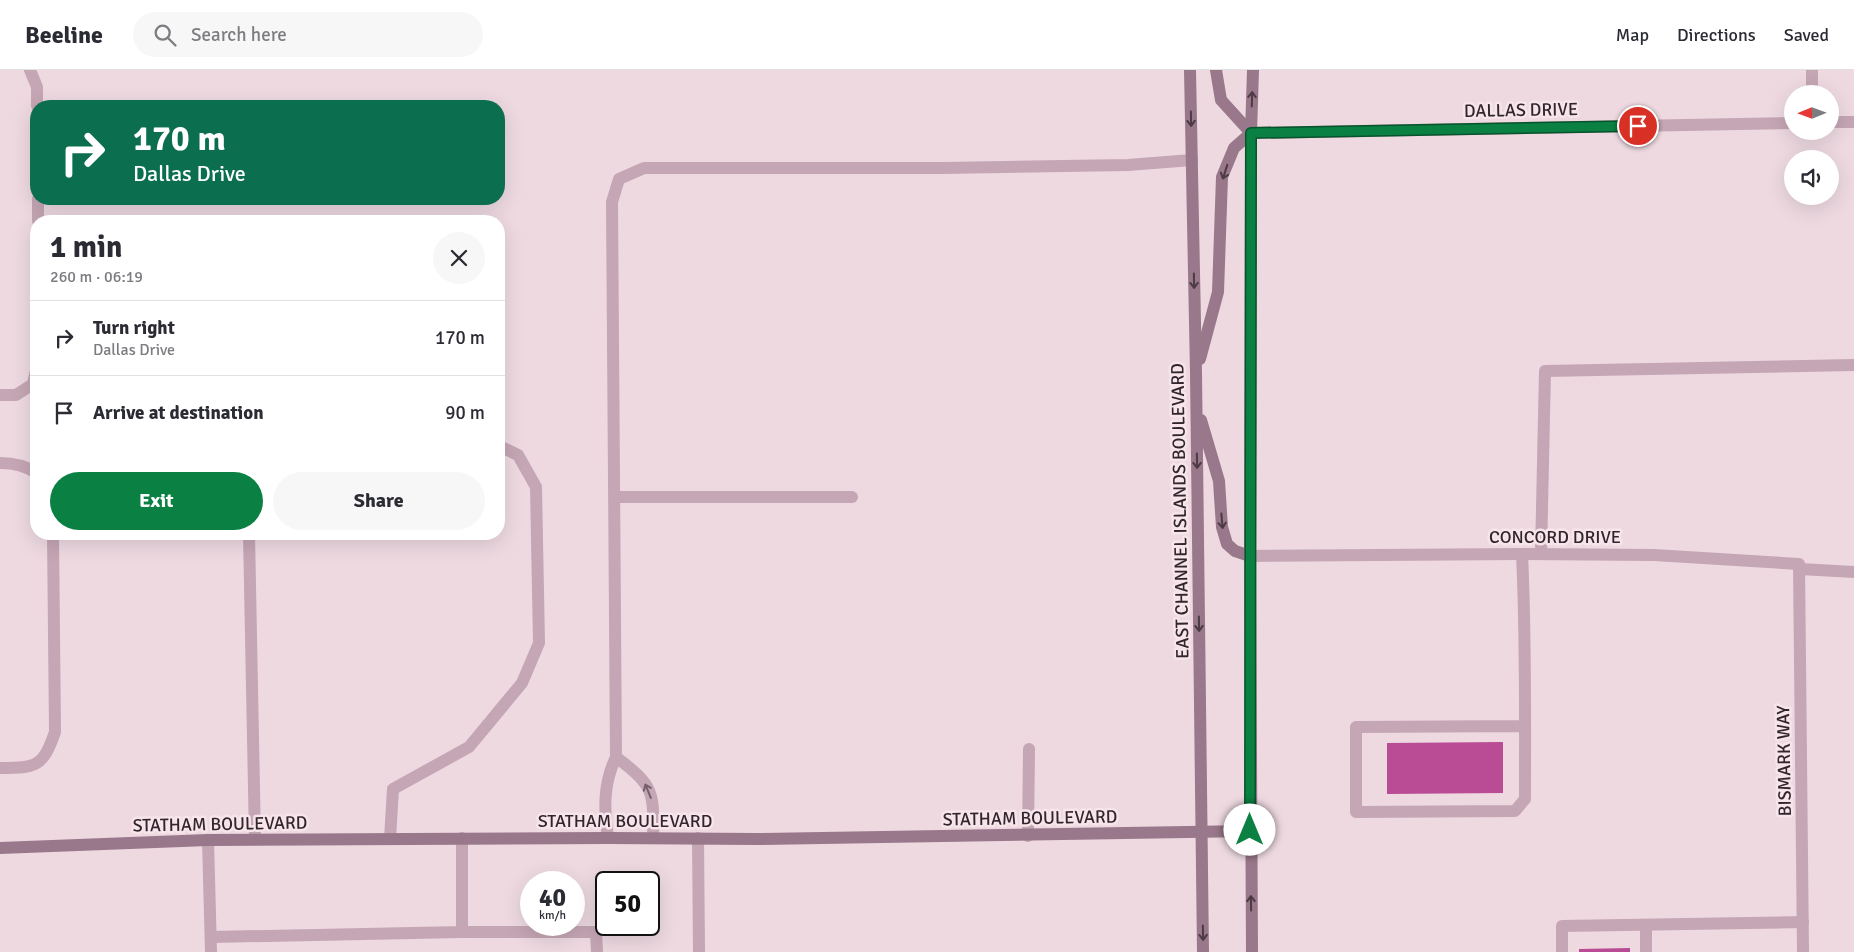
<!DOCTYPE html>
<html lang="en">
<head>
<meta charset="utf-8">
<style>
  body { margin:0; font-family:Signika,sans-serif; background:#f7f7f7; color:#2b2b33; height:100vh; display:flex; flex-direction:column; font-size:19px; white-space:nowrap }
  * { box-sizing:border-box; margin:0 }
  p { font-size:16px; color:#7c7c81 }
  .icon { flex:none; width:28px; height:28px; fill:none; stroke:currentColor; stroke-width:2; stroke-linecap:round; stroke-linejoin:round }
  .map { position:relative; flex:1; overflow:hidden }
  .sheet { position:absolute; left:30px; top:145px; width:475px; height:325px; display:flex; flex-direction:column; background:#fff; border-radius:20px; box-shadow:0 5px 20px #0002 }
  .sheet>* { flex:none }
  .guide { position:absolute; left:30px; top:30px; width:475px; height:105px; border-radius:20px; box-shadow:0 5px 20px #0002; background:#0b6e4f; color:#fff; overflow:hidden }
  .needle { width:32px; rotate:269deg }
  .controls { position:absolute; left:1784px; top:15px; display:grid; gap:10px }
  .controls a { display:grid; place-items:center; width:55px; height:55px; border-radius:50%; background:#fff; box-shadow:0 5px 20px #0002; font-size:25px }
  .speed { position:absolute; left:520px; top:801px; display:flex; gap:10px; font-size:25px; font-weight:700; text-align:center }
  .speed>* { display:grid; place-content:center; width:65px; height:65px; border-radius:50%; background:#fff; box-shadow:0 5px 20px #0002; line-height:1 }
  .speed small { font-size:12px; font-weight:400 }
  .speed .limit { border:2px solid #111; border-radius:8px; background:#fff; color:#111 }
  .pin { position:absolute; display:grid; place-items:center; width:42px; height:42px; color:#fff; margin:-21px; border:2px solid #fff; border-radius:50%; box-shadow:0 1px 5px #0007 }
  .me { position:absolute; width:55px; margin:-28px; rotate:0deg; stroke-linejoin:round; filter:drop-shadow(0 0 4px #0008) }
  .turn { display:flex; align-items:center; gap:18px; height:105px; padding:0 20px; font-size:22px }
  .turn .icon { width:65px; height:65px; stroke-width:2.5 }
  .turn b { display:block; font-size:35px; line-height:42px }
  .round { display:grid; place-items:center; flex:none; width:52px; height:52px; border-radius:26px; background:#f7f7f7 }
  .headline { display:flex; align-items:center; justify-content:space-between; height:85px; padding:0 20px }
  h1 { font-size:30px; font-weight:800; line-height:38px }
  .primary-button { display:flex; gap:10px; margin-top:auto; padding:10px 20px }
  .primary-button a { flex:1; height:58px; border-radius:30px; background:#0b8043; color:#fff; font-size:20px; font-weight:800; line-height:58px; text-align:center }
  .primary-button a+a { background:#f7f7f7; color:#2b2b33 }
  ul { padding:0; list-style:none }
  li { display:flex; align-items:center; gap:15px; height:75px; padding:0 20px; border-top:1px solid #e1e1e2 }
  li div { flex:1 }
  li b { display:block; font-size:19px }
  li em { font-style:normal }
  header { display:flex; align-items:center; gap:30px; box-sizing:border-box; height:70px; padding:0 25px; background:#fff; border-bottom:1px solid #e1e1e2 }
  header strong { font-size:24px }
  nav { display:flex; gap:28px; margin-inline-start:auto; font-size:18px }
  .search { width:350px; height:45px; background:#f7f7f7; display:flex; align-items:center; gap:12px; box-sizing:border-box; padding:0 18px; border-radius:28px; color:#7c7c81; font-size:19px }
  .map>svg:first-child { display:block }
  .building { fill:#ba4b95 }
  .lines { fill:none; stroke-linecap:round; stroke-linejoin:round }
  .lane { stroke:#c5a6b4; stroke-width:12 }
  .street { stroke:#c5a6b4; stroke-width:12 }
  .secondary { stroke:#98788a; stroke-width:12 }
  .oneway { stroke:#4c3a44 }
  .oneway2 { stroke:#74606a }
  .route-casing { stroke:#07532c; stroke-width:12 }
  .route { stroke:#0b8043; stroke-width:9 }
  .labels { text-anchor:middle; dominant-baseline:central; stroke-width:5; stroke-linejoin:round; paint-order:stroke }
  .street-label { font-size:18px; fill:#32262d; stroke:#f7e5eb }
</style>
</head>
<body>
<header>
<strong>Beeline</strong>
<div class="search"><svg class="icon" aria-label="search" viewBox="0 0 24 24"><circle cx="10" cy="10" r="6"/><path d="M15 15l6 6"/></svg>Search here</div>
<nav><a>Map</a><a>Directions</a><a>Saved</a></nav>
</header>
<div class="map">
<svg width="1854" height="882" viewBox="0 0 1854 882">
  <rect width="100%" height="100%" fill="#eed9e1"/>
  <g class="building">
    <path d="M1503 672V723L1387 724V673Z"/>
    <path d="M1630 878V882H1579V879Z"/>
  </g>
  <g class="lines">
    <g class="lane">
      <path d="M30 0 37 17V36"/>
      <path d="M38 129V151"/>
      <path d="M0 325H16L33 314 36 300"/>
      <path d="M0 393C14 393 25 395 36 403"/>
      <path d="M615 427H852"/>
      <path d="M249 464 255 769"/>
      <path d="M1522 484C1526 566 1525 647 1525 729L1515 741 1356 742V657L1525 656"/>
      <path d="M1541 484 1545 301 1854 295"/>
      <path d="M0 698C36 698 43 697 55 662L53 464"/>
      <path d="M1028 766 1029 679"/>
      <path d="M390 769 393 719 469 677 522 613 539 573 536 417 518 385 499 376"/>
      <path d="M208 770 211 882"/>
      <path d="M1646 855V882"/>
      <path d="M462 862H596L597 882"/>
      <path d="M211 867 462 862V768"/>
      <path d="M1562 882V856L1803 852"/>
    </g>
    <g class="street">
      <path d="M1812 0V24"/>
      <path d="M1830 52H1854"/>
      <path d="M1251 63 1792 53"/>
      <path d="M1250 486 1522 484 1654 485 1799 494 1803 882"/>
      <path d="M1800 499 1854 502"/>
      <path d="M616 687C654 716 654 721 653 768"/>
      <path d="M608 768C604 739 603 714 616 687L612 132 619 109 644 98H944L1128 95 1192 90"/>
      <path d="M698 768 699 882"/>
    </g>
    <g class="secondary">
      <path d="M1190 0 1196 303 1203 882"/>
      <path d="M1200 289 1218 222 1222 107 1234 78 1251 63 1221 30 1216 0"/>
      <path d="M1201 350 1219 411 1222 457 1227 474 1235 481 1250 486"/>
      <path d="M0 778 208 770 608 768 758 769 1250 761"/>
      <path d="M1252 882 1250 486 1251 63 1253 0"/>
    </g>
  </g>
  <defs><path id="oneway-shaft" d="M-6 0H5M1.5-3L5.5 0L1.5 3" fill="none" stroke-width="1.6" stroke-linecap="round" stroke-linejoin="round" transform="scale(1.25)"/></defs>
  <g class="oneway">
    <use href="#oneway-shaft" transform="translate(1252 29) rotate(-88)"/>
    <use href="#oneway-shaft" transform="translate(1191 49) rotate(89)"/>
    <use href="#oneway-shaft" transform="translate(1225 102) rotate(108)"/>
    <use href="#oneway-shaft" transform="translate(1194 211) rotate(89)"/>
    <use href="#oneway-shaft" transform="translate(1197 391) rotate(89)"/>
    <use href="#oneway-shaft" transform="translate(1222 451) rotate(85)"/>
    <use href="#oneway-shaft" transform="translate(1199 554) rotate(89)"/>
    <use href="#oneway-shaft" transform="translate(1251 833) rotate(-91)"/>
    <use href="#oneway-shaft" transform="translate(1203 863) rotate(89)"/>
  </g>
  <use class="oneway2" href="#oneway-shaft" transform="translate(648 721) rotate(-112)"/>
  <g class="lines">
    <g class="route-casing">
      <path id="route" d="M1250 760 1251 63 1638 56"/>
    </g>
    <use href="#route" class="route"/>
  </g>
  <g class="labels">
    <g class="street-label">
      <text transform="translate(1521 40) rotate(-1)">DALLAS DRIVE</text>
      <text transform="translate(1180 441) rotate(-91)">EAST CHANNEL ISLANDS BOULEVARD</text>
      <text x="1555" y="467">CONCORD DRIVE</text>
      <text transform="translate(1784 691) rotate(-91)">BISMARK WAY</text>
      <text transform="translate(1030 748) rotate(-1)">STATHAM BOULEVARD</text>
      <text x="625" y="751">STATHAM BOULEVARD</text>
      <text transform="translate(220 754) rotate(-1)">STATHAM BOULEVARD</text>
    </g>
  </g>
</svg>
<div class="controls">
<a><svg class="needle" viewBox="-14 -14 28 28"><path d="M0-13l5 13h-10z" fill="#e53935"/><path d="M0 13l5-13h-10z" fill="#7c7c81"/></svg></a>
<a><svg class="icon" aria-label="sound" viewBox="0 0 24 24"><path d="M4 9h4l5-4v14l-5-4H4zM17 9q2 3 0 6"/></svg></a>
</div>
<div class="speed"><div>40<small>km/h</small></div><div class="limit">50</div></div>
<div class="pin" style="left:1638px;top:56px;background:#d93025"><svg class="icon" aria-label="arrive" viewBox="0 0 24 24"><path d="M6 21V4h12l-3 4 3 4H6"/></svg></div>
<svg class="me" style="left:1250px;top:760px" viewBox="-20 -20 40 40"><circle r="19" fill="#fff"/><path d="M0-13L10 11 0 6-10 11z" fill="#0b8043"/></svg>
<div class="guide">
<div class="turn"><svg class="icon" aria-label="right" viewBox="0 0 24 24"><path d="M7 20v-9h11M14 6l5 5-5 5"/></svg><div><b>170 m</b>Dallas Drive</div></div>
</div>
<section class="sheet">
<div class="headline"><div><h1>1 min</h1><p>260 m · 06:19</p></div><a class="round"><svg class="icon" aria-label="close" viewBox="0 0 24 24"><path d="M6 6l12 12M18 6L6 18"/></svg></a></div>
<ul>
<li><svg class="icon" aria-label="right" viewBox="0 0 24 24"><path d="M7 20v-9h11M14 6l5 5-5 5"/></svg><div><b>Turn right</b><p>Dallas Drive</p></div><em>170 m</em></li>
<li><svg class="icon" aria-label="arrive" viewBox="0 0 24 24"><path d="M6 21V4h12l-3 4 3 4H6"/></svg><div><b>Arrive at destination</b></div><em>90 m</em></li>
</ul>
<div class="primary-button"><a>Exit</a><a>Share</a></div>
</section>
</div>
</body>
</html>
